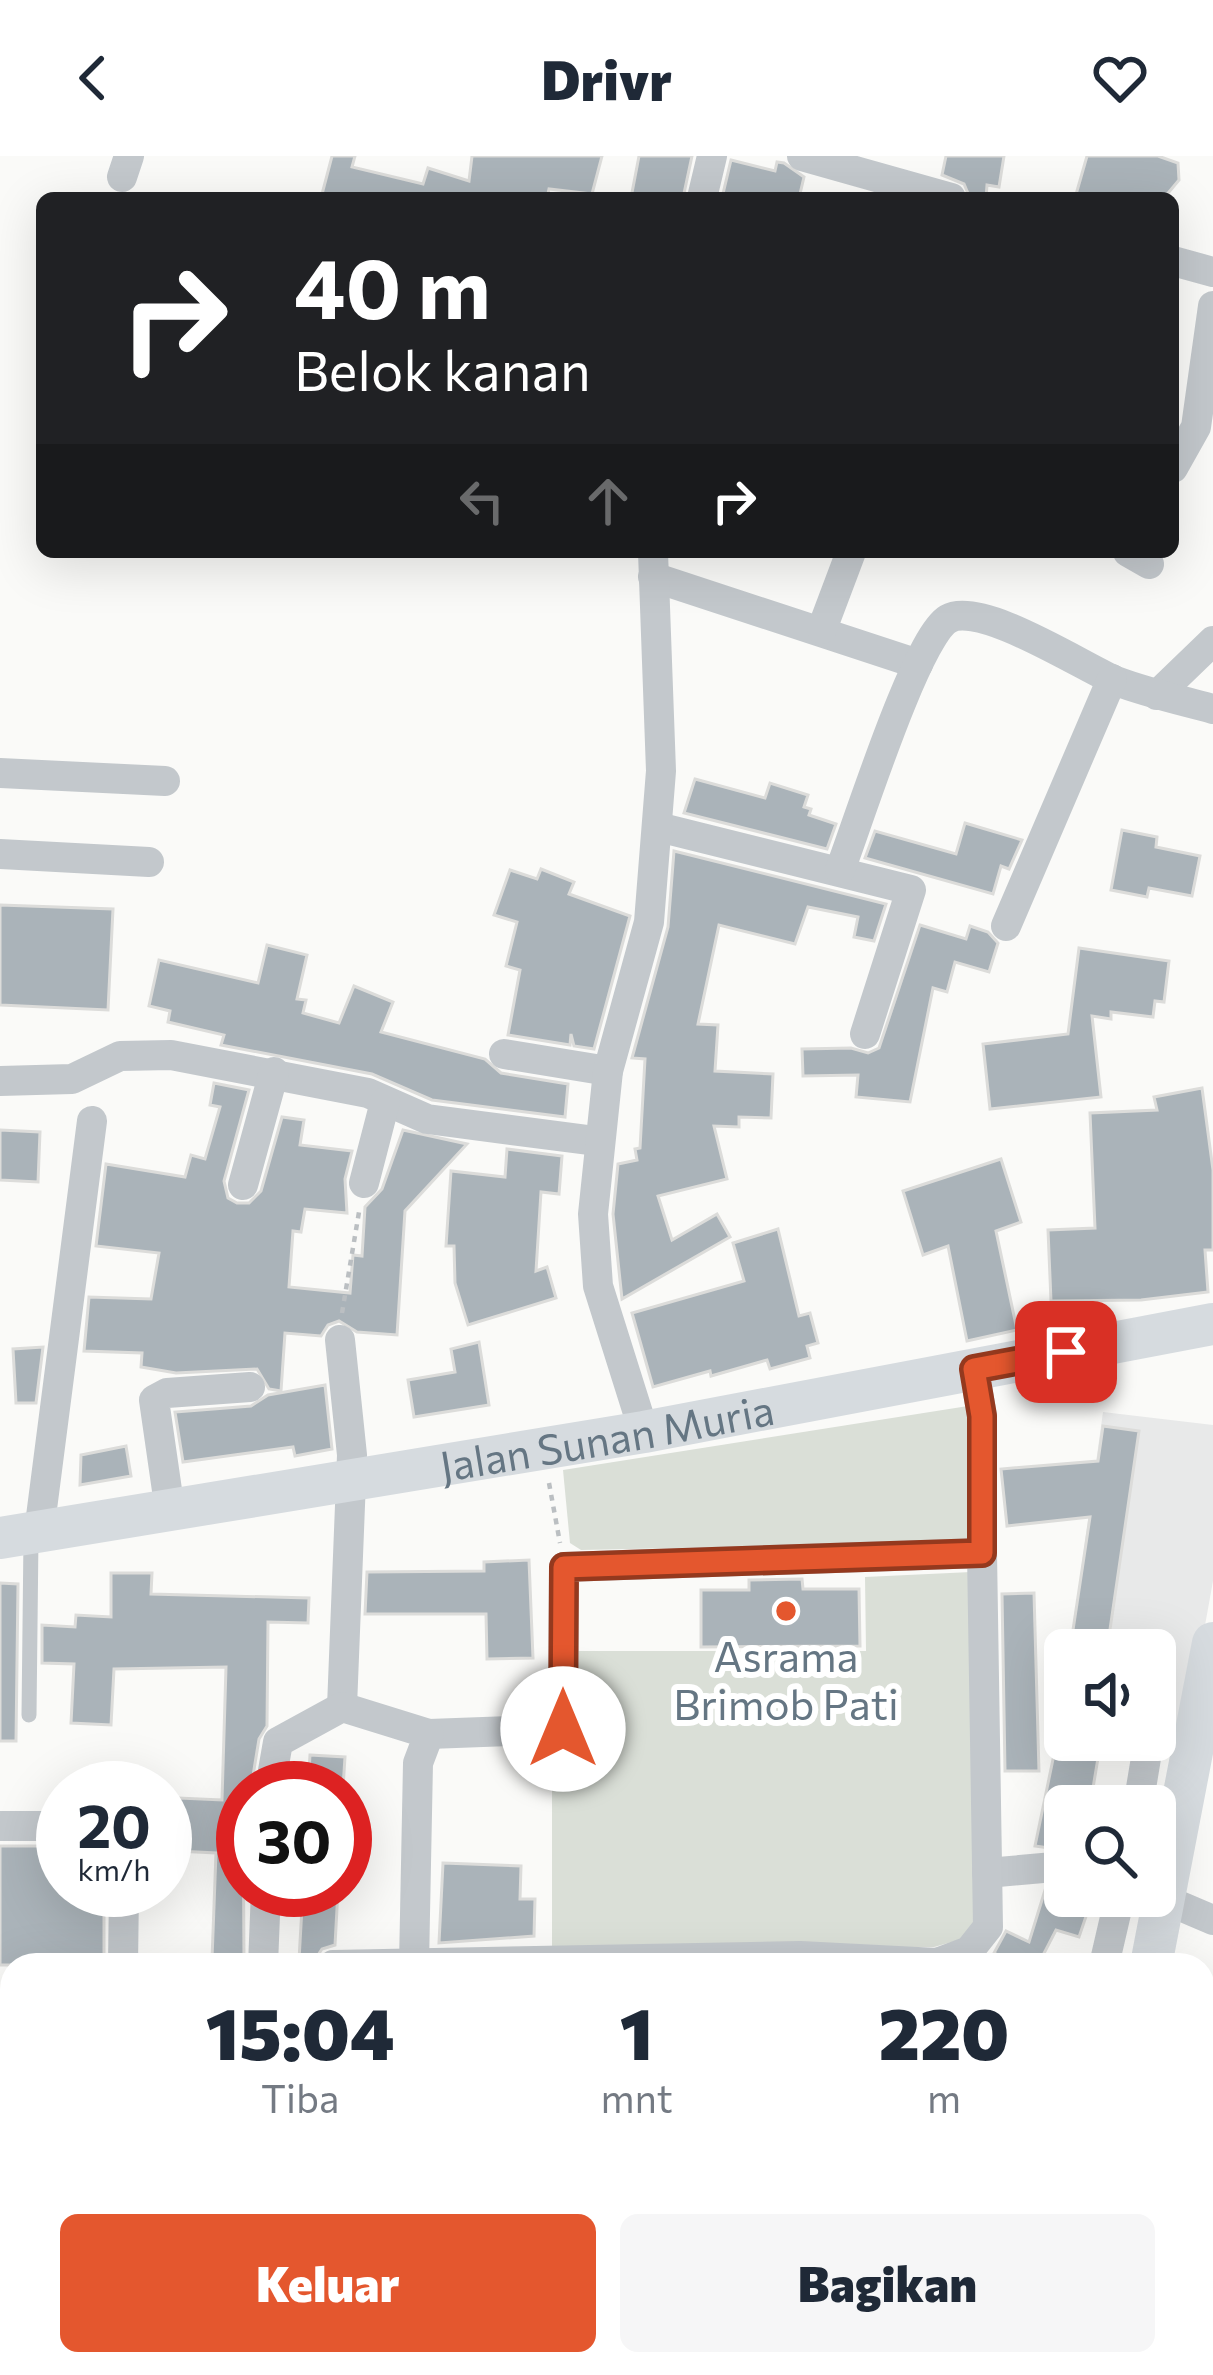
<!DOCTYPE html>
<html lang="id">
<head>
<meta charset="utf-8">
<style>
  body { margin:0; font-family:Commissioner,sans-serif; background:#f6f6f7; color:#1f2937; height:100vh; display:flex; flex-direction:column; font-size:45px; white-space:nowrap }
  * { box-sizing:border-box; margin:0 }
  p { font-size:39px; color:#747a83 }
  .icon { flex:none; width:66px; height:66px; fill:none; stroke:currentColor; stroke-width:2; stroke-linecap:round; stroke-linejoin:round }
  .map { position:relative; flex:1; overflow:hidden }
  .panel { position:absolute; left:0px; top:1797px; width:1215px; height:423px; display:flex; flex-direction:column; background:#fff; border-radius:36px 36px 0 0; box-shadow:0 12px 48px #0002 }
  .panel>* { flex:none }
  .top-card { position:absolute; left:36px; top:36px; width:1143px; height:366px; border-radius:18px; box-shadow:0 12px 48px #0002; background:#202124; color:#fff; overflow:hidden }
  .fabs { position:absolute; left:1044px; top:1473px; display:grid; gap:24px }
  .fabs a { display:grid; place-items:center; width:132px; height:132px; border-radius:18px; background:#fff; box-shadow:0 12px 48px #0002; font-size:60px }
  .speed { position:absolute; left:36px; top:1605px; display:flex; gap:24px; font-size:60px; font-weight:700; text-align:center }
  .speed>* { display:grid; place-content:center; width:156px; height:156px; border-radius:50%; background:#fff; box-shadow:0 12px 48px #0002; line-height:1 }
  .speed small { font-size:30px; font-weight:400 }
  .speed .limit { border:18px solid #d22; background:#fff; color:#111 }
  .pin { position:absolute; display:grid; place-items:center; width:102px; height:102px; color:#fff; margin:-51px; border-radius:24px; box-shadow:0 6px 18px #0006 }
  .me { position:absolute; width:132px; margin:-66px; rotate:0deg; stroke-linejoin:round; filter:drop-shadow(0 0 9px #0008) }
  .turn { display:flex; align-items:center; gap:42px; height:252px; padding:0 60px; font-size:54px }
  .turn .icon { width:156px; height:156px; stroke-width:2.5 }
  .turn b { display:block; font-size:84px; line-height:102px }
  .lanes { display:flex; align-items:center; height:114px; padding:0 60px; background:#0003; justify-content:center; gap:60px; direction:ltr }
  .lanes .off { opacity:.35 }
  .eta { display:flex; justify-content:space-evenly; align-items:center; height:204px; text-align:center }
  .eta b { font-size:72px; font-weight:800; line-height:84px }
  .button { display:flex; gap:24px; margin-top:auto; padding:24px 60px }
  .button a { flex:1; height:138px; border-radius:18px; background:#e4572e; color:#fff; font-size:48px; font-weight:800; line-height:138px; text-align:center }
  .button a+a { background:#f6f6f7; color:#1f2937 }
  header { display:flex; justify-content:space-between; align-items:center; height:156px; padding:0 60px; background:#fff; font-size:54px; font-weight:800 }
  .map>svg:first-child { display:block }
  .built { fill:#e8e9e9 }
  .green { fill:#dadfd7 }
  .building { fill:#aab3b9; stroke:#dcdcda; stroke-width:3 }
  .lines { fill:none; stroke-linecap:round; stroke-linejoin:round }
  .path { stroke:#bbbfc2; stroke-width:4.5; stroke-dasharray:6 6; stroke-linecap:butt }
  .lane { stroke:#c3c8cc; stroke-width:15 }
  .street { stroke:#c3c8cc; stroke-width:30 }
  .secondary { stroke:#d6dbdf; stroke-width:42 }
  .route-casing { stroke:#94391e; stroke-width:30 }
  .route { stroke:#e4572e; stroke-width:21 }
  .poi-dot { fill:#e4572e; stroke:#fff; stroke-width:4.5 }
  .labels { text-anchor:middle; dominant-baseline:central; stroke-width:12; stroke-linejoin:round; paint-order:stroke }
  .street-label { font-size:42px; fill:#657683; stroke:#fff }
  .poi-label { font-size:42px; fill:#657683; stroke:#fff }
</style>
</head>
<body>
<header><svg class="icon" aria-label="back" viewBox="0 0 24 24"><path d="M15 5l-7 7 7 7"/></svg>Drivr<svg class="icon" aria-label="heart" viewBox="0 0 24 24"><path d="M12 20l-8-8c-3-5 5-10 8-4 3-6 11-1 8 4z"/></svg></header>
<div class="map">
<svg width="1213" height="2219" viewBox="0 0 1213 2219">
  <rect width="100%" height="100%" fill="#fafaf8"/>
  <path class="built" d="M1103 1256 1213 1269V1425L1187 1569 1155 1567V1494H1070Z"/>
  <g class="green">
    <path d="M968 1250 972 1386 581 1394 570 1387 563 1314Z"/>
    <path d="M971 1416 977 1763 962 1783 934 1791 552 1792V1598L575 1495H866L865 1421Z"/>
    <path d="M545 2208H794L792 2219H528Z"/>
  </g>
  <g class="building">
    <path d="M332 0H355L352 11 423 28 428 12 469 25 472 0H602L592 38 549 33 547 42H321Z"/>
    <path d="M639 0H692L683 42H631Z"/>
    <path d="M946 0H1004L999 31 987 29 986 42H970L964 28 942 19Z"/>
    <path d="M1087 0H1158L1178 7 1179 24 1164 42H1075Z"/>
    <path d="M731 4 775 15 777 6 784 7 804 21 799 42H722Z"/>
    <path d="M695 623 765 642 770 627 808 639 804 651 811 653 809 659 836 668 827 693 684 657Z"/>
    <path d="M965 667 1022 684 1009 713 1001 710 993 738 865 702 875 675 956 698Z"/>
    <path d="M1122 674 1157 681 1156 691 1200 700 1192 740 1149 732 1147 741 1111 734Z"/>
    <path d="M674 695 886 748 874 785 854 781 858 761 808 751 795 788 719 769 698 868 718 869 715 915 773 918 771 962 739 961V971L714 970 727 1023 658 1040 672 1084 717 1058 730 1081 622 1143 613 1058 618 1008 637 1004 635 993 640 992 645 903 632 902 668 771Z"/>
    <path d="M541 713 574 726 569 738 630 760 594 893 574 890 571 878 570 889 508 879 520 814 506 810 517 766 494 759 510 714 537 723Z"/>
    <path d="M0 749 113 753 108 854 0 849Z"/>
    <path d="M920 769 966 783 970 770 988 776 998 787 989 816 955 806 947 836 933 832 910 946 856 941 858 919 803 920 802 893 851 892 868 897 879 892Z"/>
    <path d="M267 789 307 799 297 843 306 844 303 857 339 867 354 830 393 846 381 876 485 903 501 917 568 928 565 961 432 944 372 918 221 889 224 879 168 866 170 855 149 850 159 804 258 827Z"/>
    <path d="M1079 792 1169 805 1164 846 1155 845 1153 861 1111 856V863L1092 860 1101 941 990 953 983 888 1068 878Z"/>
    <path d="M214 927 249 934 224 1025 228 1042 237 1047H249L261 1035 282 961 304 964 300 989 352 995 345 1023 347 1057 305 1053 301 1076 293 1075 289 1131 350 1137 353 1099 362 1100 365 1051 382 1033 403 974 467 988 405 1055 397 1179 357 1176 339 1165 328 1169 321 1180 285 1177 281 1235 269 1233 257 1213 176 1217 141 1211 142 1197 84 1195 89 1141 151 1143 159 1097 96 1090 106 1008 185 1021 191 999 205 1003 220 951 210 949Z"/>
    <path d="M1202 932 1213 1014V1094H1205L1208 1136 1141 1144 1051 1145 1048 1074 1095 1072 1090 957 1157 954 1154 941Z"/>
    <path d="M0 974 40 976 38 1026 0 1024Z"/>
    <path d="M507 993 562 1000 559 1038 541 1036 536 1115 547 1111 556 1142 468 1169 455 1127 454 1090H446L451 1015 505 1021Z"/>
    <path d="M1001 1003 1021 1066 996 1075 1017 1174 967 1185 948 1090 923 1099 903 1035Z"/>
    <path d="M778 1073 799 1160 810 1157 818 1187 807 1190 810 1202 770 1213 767 1204 711 1220 710 1215 653 1231 632 1157 744 1125 733 1087Z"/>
    <path d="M479 1186 489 1249 414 1261 408 1224 455 1216 451 1193Z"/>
    <path d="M43 1191 36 1247H16L13 1193Z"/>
    <path d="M325 1229 332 1293 295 1300 293 1291 183 1306 175 1256 251 1250 268 1239Z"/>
    <path d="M1103 1270 1139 1275 1107 1494H1070L1090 1361 1007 1370 1001 1313 1098 1305Z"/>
    <path d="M126 1290 131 1320 80 1329 81 1299Z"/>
    <path d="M529 1404 533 1502 487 1503 486 1458H365L367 1416 484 1415V1406Z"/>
    <path d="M111 1417H152L151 1438 309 1442 308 1467 268 1466 267 1570 259 1583 251 1632H243L244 1805 212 1803 216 1697 177 1695V1688L165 1687V1649L179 1650V1642L222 1644 226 1511 114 1513 111 1569 71 1567 74 1508 42 1507V1469L75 1471 76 1459 111 1461Z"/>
    <path d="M802 1423 803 1433H859L860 1490 701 1491V1434H749V1424Z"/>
    <path d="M0 1427 18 1428 16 1585H0Z"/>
    <path d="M1034 1437 1039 1615H1005L1002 1438Z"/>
    <path d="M1057 1584H1101L1090 1650H1065V1691L1049 1692 1035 1690Z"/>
    <path d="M310 1599 345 1601 343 1632H308Z"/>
    <path d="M0 1690H63V1734H104V1809H0Z"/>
    <path d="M443 1707 521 1710 520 1743H535L534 1780 439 1787Z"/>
    <path d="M1065 1730V1740H1093L1079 1781 1056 1774 1038 1809H1019L994 1797 1006 1775 1029 1786 1046 1731Z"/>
    <path d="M303 1734H338L335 1789 322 1793 314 1805 299 1804Z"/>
  </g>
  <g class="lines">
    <g class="path">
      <path d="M342 1157 359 1056"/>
      <path d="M549 1327 560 1387"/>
    </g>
    <path class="lane" d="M29 1559 31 1381"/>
    <g class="street">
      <path d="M802 0 951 42"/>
      <path d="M122 21 129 0"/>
      <path d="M702 42 712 0"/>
      <path d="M1173 105 1213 116"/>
      <path d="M1173 312 1196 271 1213 150"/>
      <path d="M1128 396 1149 408"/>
      <path d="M653 421 918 508"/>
      <path d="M822 473 851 396"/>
      <path d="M1157 539 1213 485"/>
      <path d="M0 617 165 625"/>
      <path d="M658 671 911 734 865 878"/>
      <path d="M0 698 149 706"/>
      <path d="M840 714C857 670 916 482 948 463 980 444 1083 511 1116 525 1148 537 1180 544 1213 553"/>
      <path d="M1006 770 1112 523"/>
      <path d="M504 898 608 915"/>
      <path d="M0 925 72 923 120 900 171 899 368 937 427 963 596 985"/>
      <path d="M364 1027 385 946"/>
      <path d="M243 1029 274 916"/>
      <path d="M340 1184 352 1299 342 1551"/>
      <path d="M974 1213 982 1260V1397"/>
      <path d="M644 1276 598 1130 593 1058 608 915 649 766 661 615 653 396"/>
      <path d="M170 1355 154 1244 167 1237 250 1231"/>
      <path d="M39 1376 92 965"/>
      <path d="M429 1578 563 1573"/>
      <path d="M270 1632 278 1586 342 1551 429 1578 418 1607 414 1809"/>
      <path d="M1138 1650 1149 1584"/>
      <path d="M0 1670H63"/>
      <path d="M987 1717 1065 1710"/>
      <path d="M1166 1744 1213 1764"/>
      <path d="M123 1809 124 1734"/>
      <path d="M263 1809 266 1734"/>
      <path d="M333 1809 800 1800 937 1807 969 1795 988 1771 982 1397 564 1411 563 1595"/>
      <path d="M1104 1809 1120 1740"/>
      <path d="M0 1913 12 1914"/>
      <path d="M0 2138H12"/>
      <path d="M1 2219 3 2205"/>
      <path d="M1009 2219 1012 2208"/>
    </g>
    <g class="secondary">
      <path id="s1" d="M0 1382 644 1276 1213 1168"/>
      <path d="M1151 1809 1213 1487"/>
      <path d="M1060 2219 1062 2208"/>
    </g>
  </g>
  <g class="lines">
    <g class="route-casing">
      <path id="route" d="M563 1573 564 1411 982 1397V1260L974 1213 1066 1196"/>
    </g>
    <use href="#route" class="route"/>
  </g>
  <circle class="poi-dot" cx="786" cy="1455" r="12"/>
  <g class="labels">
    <g class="street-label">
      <text stroke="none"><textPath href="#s1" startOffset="615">Jalan Sunan Muria</textPath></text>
    </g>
    <g class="poi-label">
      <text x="786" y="1499">Asrama<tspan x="786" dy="48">Brimob Pati</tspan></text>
    </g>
  </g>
</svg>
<div class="fabs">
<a><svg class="icon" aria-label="sound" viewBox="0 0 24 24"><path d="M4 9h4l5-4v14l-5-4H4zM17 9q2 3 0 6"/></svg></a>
<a><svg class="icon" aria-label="search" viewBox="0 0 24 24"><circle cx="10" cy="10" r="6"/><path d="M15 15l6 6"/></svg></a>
</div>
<div class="speed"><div>20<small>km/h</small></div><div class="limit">30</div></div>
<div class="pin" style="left:1066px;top:1196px;background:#d93025"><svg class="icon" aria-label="arrive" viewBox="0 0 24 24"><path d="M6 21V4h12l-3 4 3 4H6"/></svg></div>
<svg class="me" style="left:563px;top:1573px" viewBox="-20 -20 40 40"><circle r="19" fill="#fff"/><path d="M0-13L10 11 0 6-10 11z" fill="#e4572e"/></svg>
<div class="top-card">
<div class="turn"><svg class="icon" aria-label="right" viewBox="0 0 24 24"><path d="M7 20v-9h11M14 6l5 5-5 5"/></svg><div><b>40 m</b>Belok kanan</div></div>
<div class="lanes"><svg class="icon off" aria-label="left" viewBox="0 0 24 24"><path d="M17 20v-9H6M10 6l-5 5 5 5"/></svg><svg class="icon off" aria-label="ahead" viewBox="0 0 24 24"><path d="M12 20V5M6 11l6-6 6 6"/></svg><svg class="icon" aria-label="right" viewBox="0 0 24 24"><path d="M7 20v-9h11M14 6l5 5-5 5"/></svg></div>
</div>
<section class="panel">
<div class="eta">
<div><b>15:04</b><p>Tiba</p></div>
<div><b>1</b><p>mnt</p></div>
<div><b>220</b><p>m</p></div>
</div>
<div class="button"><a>Keluar</a><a>Bagikan</a></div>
</section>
</div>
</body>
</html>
